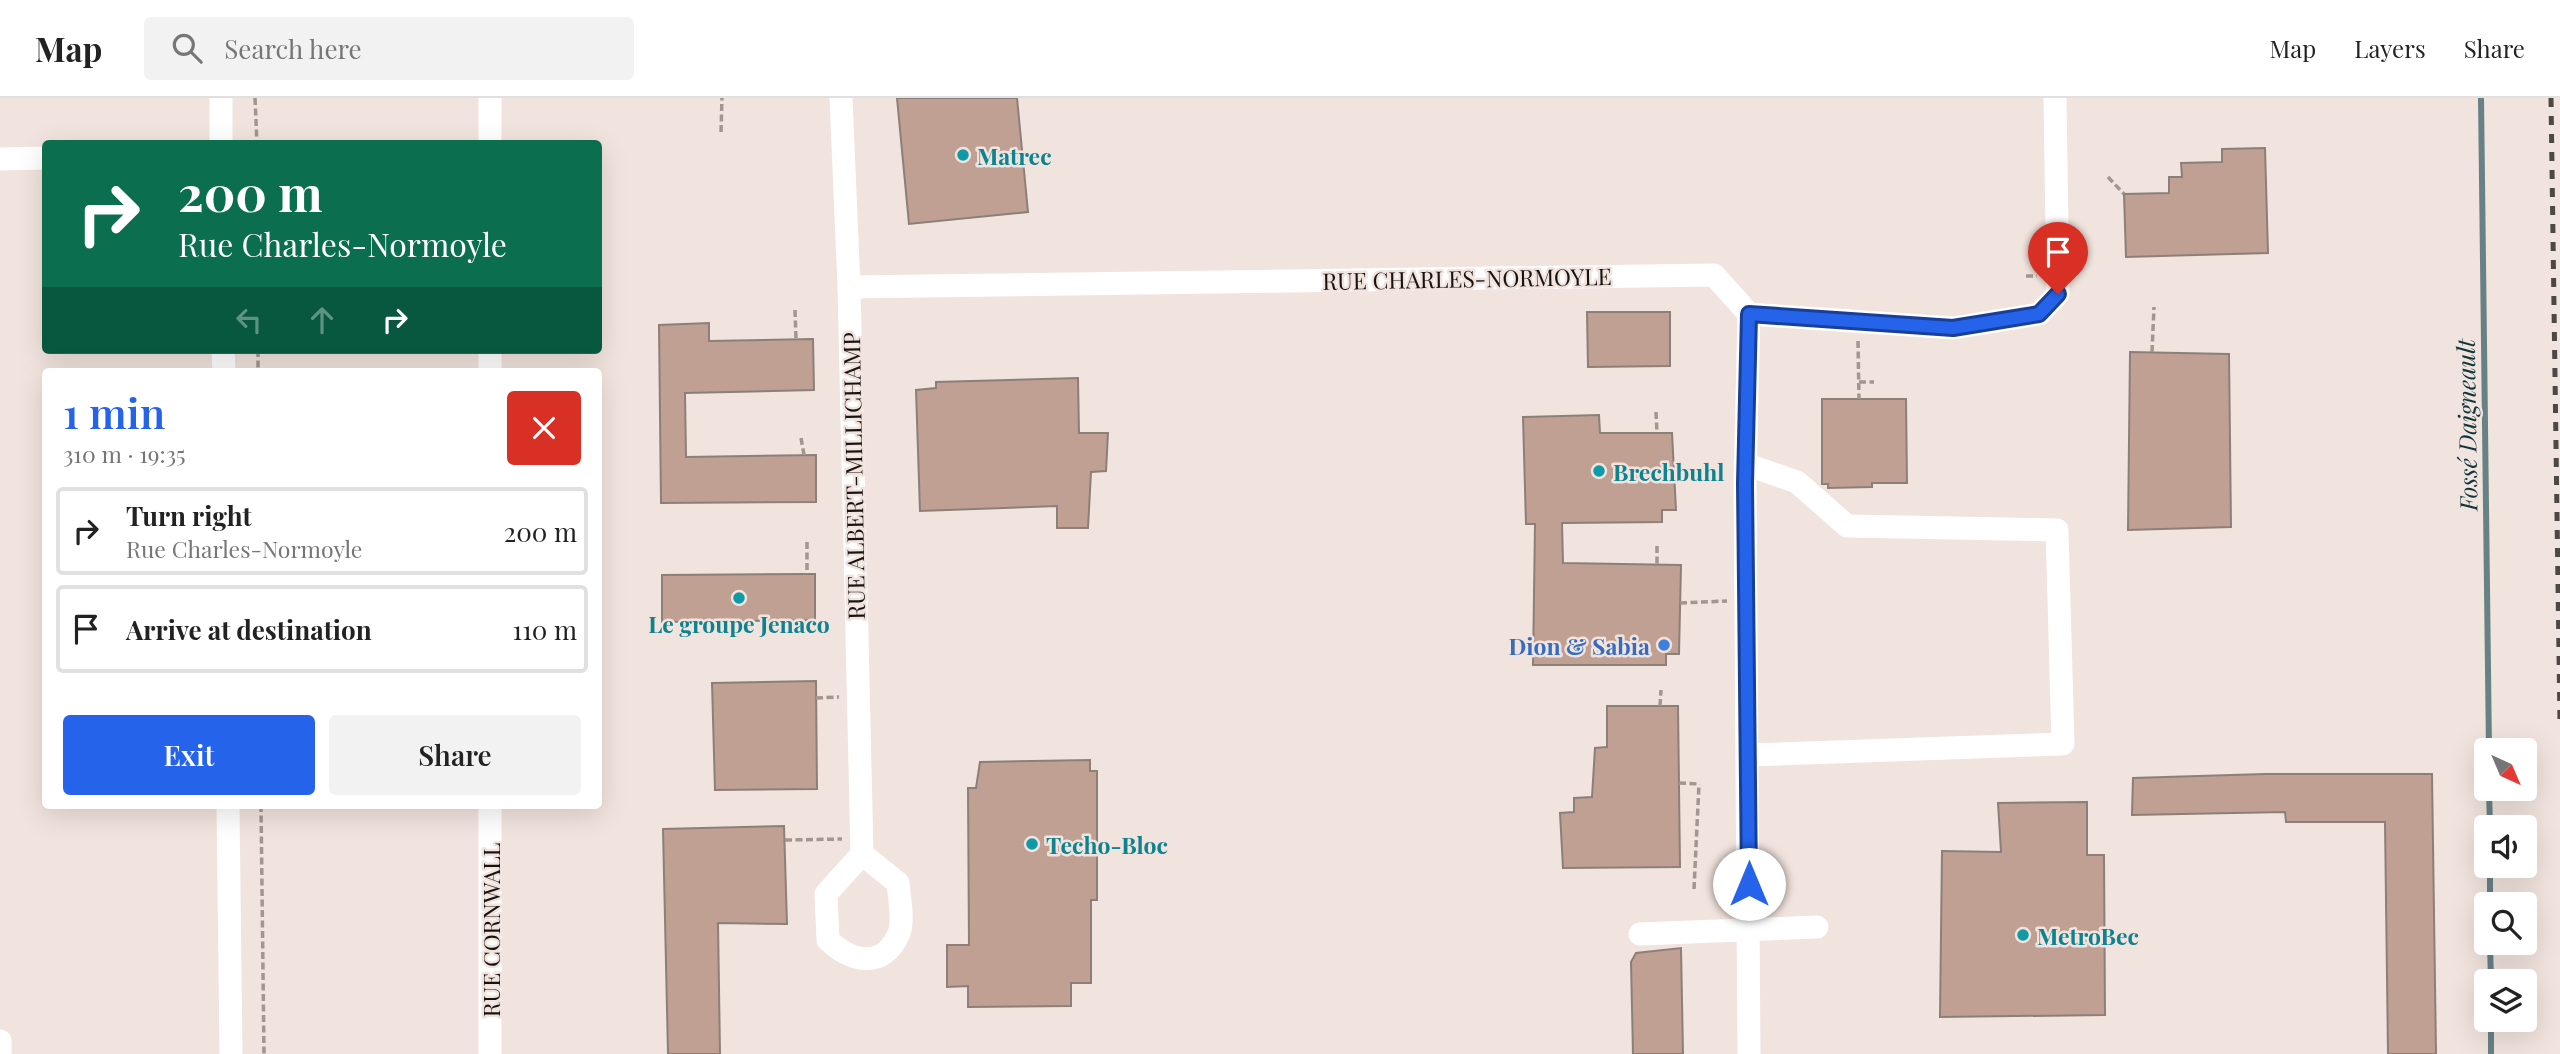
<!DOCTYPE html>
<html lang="en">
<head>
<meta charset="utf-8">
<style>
  body { margin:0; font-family:"Playfair Display",serif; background:#f2f2f2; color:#222; height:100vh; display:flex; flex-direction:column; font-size:26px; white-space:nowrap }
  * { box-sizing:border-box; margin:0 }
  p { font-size:23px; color:#767676 }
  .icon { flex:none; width:38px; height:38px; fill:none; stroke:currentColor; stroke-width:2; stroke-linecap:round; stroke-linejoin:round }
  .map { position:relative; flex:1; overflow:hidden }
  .drawer { position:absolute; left:42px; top:270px; width:560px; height:441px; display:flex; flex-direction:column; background:#fff; border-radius:7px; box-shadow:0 7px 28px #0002 }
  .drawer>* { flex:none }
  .top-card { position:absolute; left:42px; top:42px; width:560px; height:214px; border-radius:7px; box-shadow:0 7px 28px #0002; background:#0b6e4f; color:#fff; overflow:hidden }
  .needle { width:46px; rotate:136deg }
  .tools { position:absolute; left:2474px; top:640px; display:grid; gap:14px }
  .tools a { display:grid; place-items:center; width:63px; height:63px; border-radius:7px; background:#fff; box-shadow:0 7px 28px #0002; font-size:35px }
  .pin { position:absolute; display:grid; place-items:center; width:60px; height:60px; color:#fff; margin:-72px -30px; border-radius:50% 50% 50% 0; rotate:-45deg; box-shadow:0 0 7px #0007 }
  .pin .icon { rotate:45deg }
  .me { position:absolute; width:77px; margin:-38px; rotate:0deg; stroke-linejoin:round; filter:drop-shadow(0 0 5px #0008) }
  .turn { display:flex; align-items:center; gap:24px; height:147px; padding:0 21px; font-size:32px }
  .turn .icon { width:91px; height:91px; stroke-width:2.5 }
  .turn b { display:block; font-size:49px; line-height:60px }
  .lanes { display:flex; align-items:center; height:66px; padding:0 21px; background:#0003; justify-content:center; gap:35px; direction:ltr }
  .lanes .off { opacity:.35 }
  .round { display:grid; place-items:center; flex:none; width:74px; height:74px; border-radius:7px; background:#f2f2f2 }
  .summary { display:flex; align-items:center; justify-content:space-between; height:119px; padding:0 21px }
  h1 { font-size:42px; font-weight:600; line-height:52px; color:#2563eb }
  .primary-button { display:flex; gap:14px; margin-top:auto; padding:14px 21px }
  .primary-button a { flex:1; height:80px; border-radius:7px; background:#2563eb; color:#fff; font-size:28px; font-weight:600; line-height:80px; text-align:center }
  .primary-button a+a { background:#f2f2f2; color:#222 }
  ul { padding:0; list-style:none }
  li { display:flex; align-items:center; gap:21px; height:88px; margin:0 14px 10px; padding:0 7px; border:4px solid #e0e0e0; border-radius:7px }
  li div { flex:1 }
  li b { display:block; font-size:26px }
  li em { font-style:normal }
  header { display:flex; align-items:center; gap:42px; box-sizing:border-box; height:98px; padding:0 35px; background:#fff; border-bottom:2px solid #e0e0e0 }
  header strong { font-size:33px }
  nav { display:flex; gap:38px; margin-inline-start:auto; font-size:24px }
  .search { width:490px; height:63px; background:#f2f2f2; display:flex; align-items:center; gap:18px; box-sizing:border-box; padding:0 24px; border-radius:7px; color:#767676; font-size:26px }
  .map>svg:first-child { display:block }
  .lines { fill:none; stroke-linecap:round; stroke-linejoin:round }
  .stream { stroke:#688187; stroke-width:6 }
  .building { fill:#c0a093; stroke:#8c7f7a; stroke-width:2 }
  .path { stroke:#a19692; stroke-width:3.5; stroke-dasharray:7 3.5; stroke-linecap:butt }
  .minor { stroke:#fff; stroke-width:23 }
  .rail { stroke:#4e4845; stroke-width:5; stroke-dasharray:9 9; stroke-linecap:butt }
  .route-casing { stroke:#184099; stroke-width:18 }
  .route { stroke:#2563eb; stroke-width:12 }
  .culture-dot { fill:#0f9aa8; stroke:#f1e3dd; stroke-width:2.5 }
  .shop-dot { fill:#3f7fe0; stroke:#f1e3dd; stroke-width:2.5 }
  .labels { text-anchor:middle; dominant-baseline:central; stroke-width:5; stroke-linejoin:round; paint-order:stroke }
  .culture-label { font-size:23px; font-weight:bold; fill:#0d838f; stroke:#f1e3dd; text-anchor:start }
  .street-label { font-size:23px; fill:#171311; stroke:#f1e3dd }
  .shop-label { font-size:23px; font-weight:bold; fill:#366cbe; stroke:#f1e3dd; text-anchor:end }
  .water-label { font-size:24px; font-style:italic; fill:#0e343c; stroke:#f1e3dd }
</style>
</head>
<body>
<header>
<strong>Map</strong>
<div class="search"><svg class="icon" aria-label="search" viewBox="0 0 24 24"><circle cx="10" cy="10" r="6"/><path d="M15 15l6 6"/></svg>Search here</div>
<nav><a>Map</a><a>Layers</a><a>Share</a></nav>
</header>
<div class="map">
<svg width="2560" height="956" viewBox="0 0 2560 956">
  <rect width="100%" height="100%" fill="#f1e3dd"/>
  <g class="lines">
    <g class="stream">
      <path d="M2481 0 2489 653"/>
      <path d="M2489 691 2490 730"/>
      <path d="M2490 768V807"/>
      <path d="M2490 845 2491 884"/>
      <path d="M2491 922V956"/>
    </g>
  </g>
  <g class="building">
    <path d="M897 0H1017L1028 114 909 126Z"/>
    <path d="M2265 50 2268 155 2126 159 2124 96 2169 95V79H2182L2181 65 2222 64V51Z"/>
    <path d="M1587 214H1670V268L1588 269Z"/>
    <path d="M709 225V243L813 241 814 292 685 295 686 359 816 357V404L661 405 659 227Z"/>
    <path d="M2130 254 2229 256 2231 429 2128 432Z"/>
    <path d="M1078 280 1079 335H1108L1106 373 1091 374 1088 430H1057V408L920 413 916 292 936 290V284Z"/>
    <path d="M1822 301H1906L1907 385H1872V389L1828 390V386H1822Z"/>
    <path d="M1599 317 1600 335H1672L1676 412H1662V424L1562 425 1563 465 1681 467 1679 556H1666V567H1533L1535 426H1526L1523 319Z"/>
    <path d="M807 476H815V522L662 524V477Z"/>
    <path d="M816 583 817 691 715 692 712 585Z"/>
    <path d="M1607 608H1678L1680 769 1563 770 1560 715 1574 714V700L1592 699 1595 650 1607 649Z"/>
    <path d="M1090 662V673H1097V802H1091V885H1071V908L968 909V888L947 889V847H969L968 690H976L980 664Z"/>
    <path d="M2265 676H2432L2436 956H2388L2385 724H2286L2285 714 2132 717 2133 680Z"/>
    <path d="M2087 704V757H2104L2105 917 1940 919 1942 753 2001 754 1998 705Z"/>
    <path d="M784 728 787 826 718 825 720 956H668L663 731Z"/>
    <path d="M1681 850 1683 956H1633L1631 864 1636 855Z"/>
  </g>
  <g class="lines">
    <g class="path">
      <path d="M255 0 257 46"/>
      <path d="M721 34 722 0"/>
      <path d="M2108 79 2124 96"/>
      <path d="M2026 178H2037"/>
      <path d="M795 212 796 241"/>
      <path d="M1858 243 1859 301"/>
      <path d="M258 252V273"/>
      <path d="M2152 254 2154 209"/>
      <path d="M1859 284H1874"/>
      <path d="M1656 314 1657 335"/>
      <path d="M801 340 804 357"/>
      <path d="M807 444V476"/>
      <path d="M1657 448V466"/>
      <path d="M1680 505 1727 503"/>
      <path d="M816 600 839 599"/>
      <path d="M1660 608 1661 592"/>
      <path d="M1679 685 1699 686"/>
      <path d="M261 707 264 956"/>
      <path d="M785 742 842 741"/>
      <path d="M1694 791 1699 686"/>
    </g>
    <g class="minor">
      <path d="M221 0V46"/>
      <path d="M490 0V46"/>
      <path d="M841 0 849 189 862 756 826 796 828 842C851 864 884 872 899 835 904 822 899 798 898 785L862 756"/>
      <path d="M0 61 46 60"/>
      <path d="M849 189 1714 177 1749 216 1953 230 2039 216 2058 196 2055 0"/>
      <path d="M223 252 224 273"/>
      <path d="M490 273V252"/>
      <path d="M1745 366 1797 384 1847 428 2057 432 2063 646 1748 657"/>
      <path d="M228 707 231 956"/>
      <path d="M1640 836 1817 829"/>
      <path d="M0 943V956"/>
      <path d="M490 956V707"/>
      <path d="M1749 956 1745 385 1749 216"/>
    </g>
    <path class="rail" d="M2551 0 2560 625"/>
  </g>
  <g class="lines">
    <g class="route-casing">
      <path id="route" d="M1749 786 1745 385 1749 216 1953 230 2039 216 2058 196"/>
    </g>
    <use href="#route" class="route"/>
  </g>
  <g class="culture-dot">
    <circle cx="963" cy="57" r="7"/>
    <circle cx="1599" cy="373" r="7"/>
    <circle cx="739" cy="500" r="7"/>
    <circle cx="1032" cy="746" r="7"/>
    <circle cx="2023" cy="837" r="7"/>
  </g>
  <circle class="shop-dot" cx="1664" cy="547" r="7"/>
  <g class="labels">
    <g class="culture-label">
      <text x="977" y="57">Matrec</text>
      <text x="1613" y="373">Brechbuhl</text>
      <text x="739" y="525" text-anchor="middle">Le groupe Jenaco</text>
      <text x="1046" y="746">Techo-Bloc</text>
      <text x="2037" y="837">MetroBec</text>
    </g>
    <g class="street-label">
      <text transform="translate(1467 180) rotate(-1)">RUE CHARLES-NORMOYLE</text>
      <text transform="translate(853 378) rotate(-91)">RUE ALBERT-MILLICHAMP</text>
      <text transform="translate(490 832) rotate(-90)">RUE CORNWALL</text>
    </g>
    <g class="shop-label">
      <text x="1650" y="547">Dion &amp; Sabia</text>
    </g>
    <g class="water-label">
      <text transform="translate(2466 327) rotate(-91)">Fossé Daigneault</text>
    </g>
  </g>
</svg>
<div class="tools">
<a><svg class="needle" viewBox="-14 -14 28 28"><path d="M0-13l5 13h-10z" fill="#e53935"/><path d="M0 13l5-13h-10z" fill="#767676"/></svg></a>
<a><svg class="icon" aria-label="sound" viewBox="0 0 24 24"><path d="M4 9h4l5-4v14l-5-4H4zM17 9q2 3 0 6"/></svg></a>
<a><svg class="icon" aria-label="search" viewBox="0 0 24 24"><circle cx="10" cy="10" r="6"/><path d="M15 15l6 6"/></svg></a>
<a><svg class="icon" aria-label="layers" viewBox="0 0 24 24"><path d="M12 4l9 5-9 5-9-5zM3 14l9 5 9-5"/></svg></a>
</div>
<div class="pin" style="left:2058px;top:196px;background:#d93025"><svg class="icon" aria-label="arrive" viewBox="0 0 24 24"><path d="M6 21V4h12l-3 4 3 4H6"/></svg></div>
<svg class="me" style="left:1749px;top:786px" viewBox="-20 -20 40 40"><circle r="19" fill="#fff"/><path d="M0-13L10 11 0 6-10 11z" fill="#2563eb"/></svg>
<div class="top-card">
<div class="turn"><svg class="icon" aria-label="right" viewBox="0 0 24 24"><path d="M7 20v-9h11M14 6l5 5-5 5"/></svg><div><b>200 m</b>Rue Charles-Normoyle</div></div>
<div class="lanes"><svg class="icon off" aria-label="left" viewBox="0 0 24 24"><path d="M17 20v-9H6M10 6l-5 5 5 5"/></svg><svg class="icon off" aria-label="ahead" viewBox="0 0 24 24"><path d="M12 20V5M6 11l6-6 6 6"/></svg><svg class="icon" aria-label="right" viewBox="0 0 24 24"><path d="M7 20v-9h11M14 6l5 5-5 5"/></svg></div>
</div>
<section class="drawer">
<div class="summary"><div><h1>1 min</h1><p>310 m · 19:35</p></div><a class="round" style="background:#d93025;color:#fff"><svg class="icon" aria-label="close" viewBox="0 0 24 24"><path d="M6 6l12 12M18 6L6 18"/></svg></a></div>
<ul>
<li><svg class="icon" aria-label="right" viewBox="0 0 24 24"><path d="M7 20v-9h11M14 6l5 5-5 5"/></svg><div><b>Turn right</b><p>Rue Charles-Normoyle</p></div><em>200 m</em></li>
<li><svg class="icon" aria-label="arrive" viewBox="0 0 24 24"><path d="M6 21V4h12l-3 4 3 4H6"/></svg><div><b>Arrive at destination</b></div><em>110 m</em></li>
</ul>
<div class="primary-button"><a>Exit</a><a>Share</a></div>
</section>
</div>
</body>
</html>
